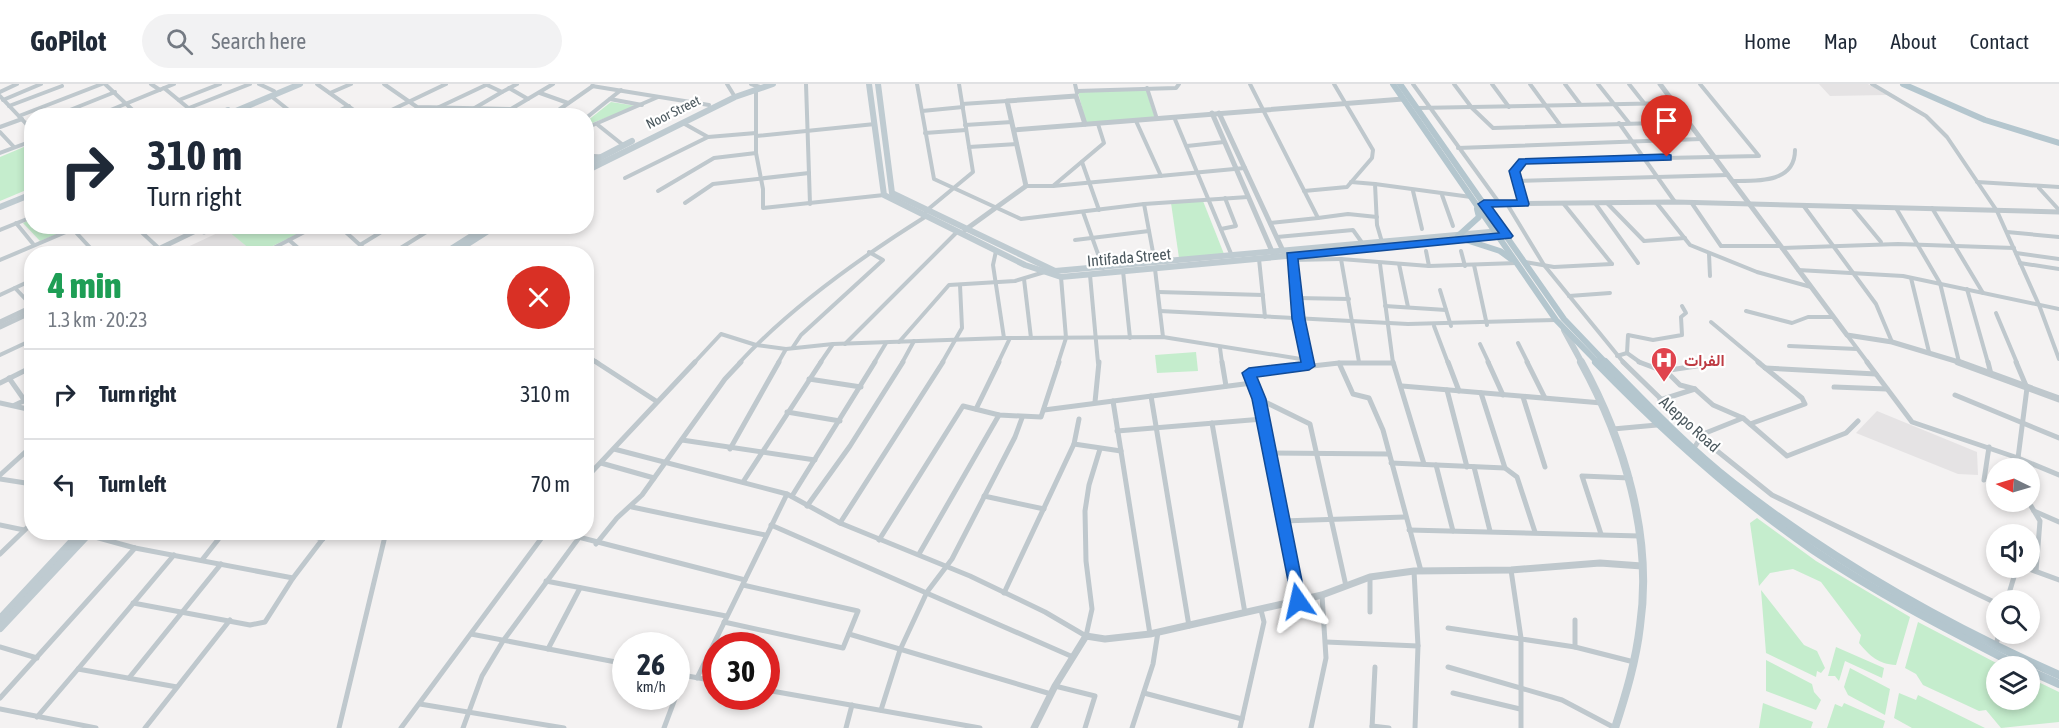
<!DOCTYPE html>
<html lang="en">
<head>
<meta charset="utf-8">
<style>
  body { margin:0; font-family:"Asap Condensed",Vazirmatn,sans-serif; background:#f2f2f3; color:#1f2937; height:100vh; display:flex; flex-direction:column; font-size:22px; white-space:nowrap }
  * { box-sizing:border-box; margin:0 }
  p { font-size:20px; color:#747a83 }
  .icon { flex:none; width:33px; height:33px; fill:none; stroke:currentColor; stroke-width:2; stroke-linecap:round; stroke-linejoin:round }
  .map { position:relative; flex:1; overflow:hidden }
  .panel { position:absolute; left:24px; top:162px; width:570px; height:294px; display:flex; flex-direction:column; background:#fff; border-radius:24px; box-shadow:0 3px 9px #0003 }
  .panel>* { flex:none }
  .guide { position:absolute; left:24px; top:24px; width:570px; height:126px; border-radius:24px; box-shadow:0 3px 9px #0003; background:#fff; color:#1f2937; overflow:hidden }
  .needle { width:39px; rotate:275deg }
  .buttons { position:absolute; left:1986px; top:374px; display:grid; gap:12px }
  .buttons a { display:grid; place-items:center; width:54px; height:54px; border-radius:50%; background:#fff; box-shadow:0 3px 9px #0003; font-size:30px }
  .speed { position:absolute; left:612px; top:548px; display:flex; gap:12px; font-size:30px; font-weight:700; text-align:center }
  .speed>* { display:grid; place-content:center; width:78px; height:78px; border-radius:50%; background:#fff; box-shadow:0 3px 9px #0003; line-height:1 }
  .speed small { font-size:15px; font-weight:400 }
  .speed .limit { border:9px solid #d22; background:#fff; color:#111 }
  .pin { position:absolute; display:grid; place-items:center; width:51px; height:51px; color:#fff; margin:-62px -26px; border-radius:50% 50% 50% 0; rotate:-45deg; box-shadow:0 0 6px #0007 }
  .pin .icon { rotate:45deg }
  .me { position:absolute; width:66px; margin:-33px; rotate:349deg; stroke-linejoin:round; filter:drop-shadow(0 0 4px #0008) }
  .turn { display:flex; align-items:center; gap:21px; height:126px; padding:0 24px; font-size:27px }
  .turn .icon { width:78px; height:78px; stroke-width:2.5 }
  .turn b { display:block; font-size:42px; line-height:51px }
  .round { display:grid; place-items:center; flex:none; width:63px; height:63px; border-radius:32px; background:#f2f2f3 }
  .overview { display:flex; align-items:center; justify-content:space-between; height:102px; padding:0 24px }
  h1 { font-size:36px; font-weight:800; line-height:45px; color:#1e9e55 }
  ul { padding:0; list-style:none }
  li { display:flex; align-items:center; gap:18px; height:90px; padding:0 24px; border-top:2px solid #e0e1e3 }
  li div { flex:1 }
  li b { display:block; font-size:22px }
  li em { font-style:normal }
  header { display:flex; align-items:center; gap:36px; box-sizing:border-box; height:84px; padding:0 30px; background:#fff; border-bottom:2px solid #e0e1e3 }
  header strong { font-size:28px }
  nav { display:flex; gap:33px; margin-inline-start:auto; font-size:21px }
  .search { width:420px; height:54px; background:#f2f2f3; display:flex; align-items:center; gap:15px; box-sizing:border-box; padding:0 21px; border-radius:33px; color:#747a83; font-size:22px }
  .map>svg:first-child { display:block }
  .education { fill:#e5e3e4 }
  .green { fill:#c5edcd }
  .lines { fill:none; stroke-linecap:round; stroke-linejoin:round }
  .minor-far1 { stroke:#bfc8cd; stroke-width:4 }
  .minor { stroke:#bfc8cd; stroke-width:5 }
  .tertiary-far1 { stroke:#bfc8cd; stroke-width:5 }
  .tertiary { stroke:#bfc8cd; stroke-width:7 }
  .secondary-far1 { stroke:#bfcbd1; stroke-width:6 }
  .secondary { stroke:#bfcbd1; stroke-width:8 }
  .primary-far1 { stroke:#b4c6ce; stroke-width:6 }
  .primary { stroke:#b4c6ce; stroke-width:8 }
  .route { fill:#1a73e8; stroke:#114b97; stroke-width:1.5 }
  .labels { text-anchor:middle; dominant-baseline:central; stroke-width:4.5; stroke-linejoin:round; paint-order:stroke }
  .far-street-label { font-size:14px; fill:#4b585e; stroke:#fff }
  .street-label { font-size:16px; fill:#4b585e; stroke:#fff }
  .health-label { font-size:16px; font-weight:bold; fill:#be3a42; stroke:#fff; text-anchor:start }
</style>
</head>
<body>
<header>
<strong>GoPilot</strong>
<div class="search"><svg class="icon" aria-label="search" viewBox="0 0 24 24"><circle cx="10" cy="10" r="6"/><path d="M15 15l6 6"/></svg>Search here</div>
<nav><a>Home</a><a>Map</a><a>About</a><a>Contact</a></nav>
</header>
<div class="map">
<svg width="2059" height="644" viewBox="0 0 2059 644">
  <rect width="100%" height="100%" fill="#f4f2f2"/>
  <g class="education">
    <path d="M1819 0H1868L1887 11 1830 12Z"/>
    <path d="M226 145 255 169 181 170 179 167Z"/>
    <path d="M1877 327 1977 368 1978 391 1958 390 1856 349Z"/>
  </g>
  <g class="green">
    <path d="M1146 5 1155 34 1086 39 1078 8Z"/>
    <path d="M611 18 637 22 587 41V37Z"/>
    <path d="M31 60V104L0 117V73Z"/>
    <path d="M1203 117 1224 170 1179 174 1171 119Z"/>
    <path d="M31 135 32 142 62 143 65 147 40 157 23 139Z"/>
    <path d="M223 143H312L256 170Z"/>
    <path d="M1196 268 1198 287 1157 289 1155 271Z"/>
    <path d="M1757 434 1816 477 1910 533 1896 581C1878 580 1870 572 1859 559L1861 551 1821 498 1793 485 1770 489 1759 502 1750 439Z"/>
    <path d="M1761 506 1804 561 1817 567 1825 584 1821 589 1817 587 1816 593 1766 569Z"/>
    <path d="M1918 538 2002 582H1996V615H2030V594L2059 608V638L2001 644 1986 626 1979 627 1923 601 1916 590 1905 584Z"/>
    <path d="M1836 563 1884 584 1882 594 1845 577 1839 597 1835 592H1828Z"/>
    <path d="M1766 576 1812 600 1814 608 1821 616 1816 626 1766 607Z"/>
    <path d="M1850 584 1890 605 1885 631 1848 611 1844 603Z"/>
    <path d="M1899 609 1916 616 1918 611 1985 644H1912L1894 634Z"/>
    <path d="M1763 619 1813 638 1811 644H1759Z"/>
    <path d="M1844 619 1885 637 1883 644H1827L1835 620 1842 623Z"/>
  </g>
  <g class="lines">
    <g class="minor-far1">
      <path d="M105 0 139 32"/>
      <path d="M151 0 160 6"/>
      <path d="M259 0 274 7"/>
      <path d="M317 0 362 32"/>
      <path d="M384 0 417 23 511 25"/>
      <path d="M485 0 502 8 517 0"/>
      <path d="M727 0 735 13"/>
      <path d="M751 0 760 3"/>
      <path d="M806 0 810 120"/>
      <path d="M917 0 934 95 1021 135 1144 120 1248 113"/>
      <path d="M1075 0 1077 9"/>
      <path d="M1250 0 1318 134 1270 139"/>
      <path d="M1413 0 1500 120"/>
      <path d="M1454 0 1472 24 1493 44 1689 38"/>
      <path d="M1492 0 1509 23"/>
      <path d="M1530 0 1560 41"/>
      <path d="M1565 0 1580 20"/>
      <path d="M1598 0 1629 39"/>
      <path d="M1629 0 1644 19"/>
      <path d="M1872 0 1926 32 1947 53 1997 127 2039 221 2059 275"/>
      <path d="M592 2 709 21"/>
      <path d="M164 4 198 32"/>
      <path d="M509 4 528 15"/>
      <path d="M1147 4 1157 35"/>
      <path d="M756 5V69L763 105V124L884 111"/>
      <path d="M1077 7 1176 4 1179 0"/>
      <path d="M0 8 17 0"/>
      <path d="M330 9 351 0"/>
      <path d="M540 9 568 19"/>
      <path d="M0 12 32 46"/>
      <path d="M271 12 296 32"/>
      <path d="M610 15 642 21"/>
      <path d="M3 16 41 0"/>
      <path d="M179 16 220 0"/>
      <path d="M962 20 1007 17"/>
      <path d="M9 22 62 2"/>
      <path d="M189 24 250 0"/>
      <path d="M1417 24 1674 19"/>
      <path d="M922 27 963 23"/>
      <path d="M60 30 115 8"/>
      <path d="M19 32 102 0"/>
      <path d="M96 32 174 0"/>
      <path d="M279 32 290 27"/>
      <path d="M327 32 349 22"/>
      <path d="M379 32 446 0"/>
      <path d="M431 32 435 25 486 1"/>
      <path d="M469 32 473 25 502 8"/>
      <path d="M506 32 511 25 553 0"/>
      <path d="M550 32 593 2"/>
      <path d="M1174 33 1232 172"/>
      <path d="M586 34 621 6"/>
      <path d="M1136 37 1161 92"/>
      <path d="M683 39 708 53"/>
      <path d="M1619 39 1675 118"/>
      <path d="M598 41 623 61"/>
      <path d="M965 41 1012 38"/>
      <path d="M0 43 22 35"/>
      <path d="M586 44 658 13"/>
      <path d="M0 48 14 63"/>
      <path d="M925 49 966 46"/>
      <path d="M756 52 875 40"/>
      <path d="M1187 62 1224 58"/>
      <path d="M969 63 1017 60"/>
      <path d="M1458 64 1701 55"/>
      <path d="M0 69 32 57"/>
      <path d="M1082 78 1099 126"/>
      <path d="M625 94 708 53 756 49"/>
      <path d="M1516 97 1728 91"/>
      <path d="M1733 97C1758 97 1795 99 1795 66"/>
      <path d="M1351 98 1375 100 1377 141 1382 158"/>
      <path d="M1977 98 2059 103"/>
      <path d="M1375 100 1471 113"/>
      <path d="M1026 102H1053L1245 84"/>
      <path d="M1053 102 1104 59 1098 40"/>
      <path d="M2039 104 2059 126"/>
      <path d="M658 107 714 74 756 69"/>
      <path d="M1304 107 1347 103 1372 74 1373 66 1334 0"/>
      <path d="M1413 107 1422 145"/>
      <path d="M1442 111 1453 142"/>
      <path d="M1656 118 1690 161 1757 188 1811 203"/>
      <path d="M1691 118 1721 162H1780"/>
      <path d="M685 119 713 100 809 89"/>
      <path d="M1524 119 1514 87 1523 77 1759 72 1700 0"/>
      <path d="M1563 119 1612 180"/>
      <path d="M1595 119 1638 179"/>
      <path d="M1607 119 1644 157 1685 154"/>
      <path d="M1144 120 1155 179"/>
      <path d="M1507 120 1544 181 1624 279"/>
      <path d="M1803 121 1876 220 1892 258"/>
      <path d="M1852 123 1881 158"/>
      <path d="M1896 124 1940 199 1959 278"/>
      <path d="M1932 124 1983 209"/>
      <path d="M926 127 973 88 959 0"/>
      <path d="M1083 128 1103 184"/>
      <path d="M1318 134 1348 130 1377 133"/>
      <path d="M16 139 34 161"/>
      <path d="M70 142 96 170"/>
      <path d="M135 142 165 170"/>
      <path d="M339 142 370 170"/>
      <path d="M1221 145 1236 142 1225 114"/>
      <path d="M0 146 32 133"/>
      <path d="M2007 148 2059 153"/>
      <path d="M1277 153 1353 146 1363 160"/>
      <path d="M289 156 305 170"/>
      <path d="M1075 156 1149 147"/>
      <path d="M360 161 391 142"/>
      <path d="M1782 164 1898 160 2014 164"/>
      <path d="M996 167 993 181 1004 254"/>
      <path d="M1426 167 1429 182"/>
      <path d="M1461 167 1465 182"/>
      <path d="M2016 169 2059 175"/>
      <path d="M262 170 316 142"/>
      <path d="M391 170 436 142"/>
      <path d="M1709 170 1710 192"/>
      <path d="M1291 172 1298 235 1307 276"/>
      <path d="M1259 175 1265 233"/>
      <path d="M0 176 80 142"/>
      <path d="M1291 176 1341 175"/>
      <path d="M1525 178 1554 183 1612 180"/>
      <path d="M2020 179 2059 185"/>
      <path d="M1380 180 1393 279"/>
      <path d="M1399 180 1408 223"/>
      <path d="M1474 181 1487 241"/>
      <path d="M1155 185 1163 253"/>
      <path d="M1798 186 1903 192 2059 225"/>
      <path d="M1123 187 1130 254"/>
      <path d="M1090 191 1098 279"/>
      <path d="M1911 194 1929 268"/>
      <path d="M1024 195 1031 254"/>
      <path d="M15 204 32 222"/>
      <path d="M1967 205 1988 279"/>
      <path d="M1440 206 1451 242"/>
      <path d="M1158 208 1263 211"/>
      <path d="M0 211 32 196"/>
      <path d="M1569 212 1610 209"/>
      <path d="M1297 214 1349 215"/>
      <path d="M1385 222 1446 226"/>
      <path d="M1160 227 1408 240 1556 236"/>
      <path d="M1746 227 1792 239 1808 233H1833"/>
      <path d="M1996 229 2017 279"/>
      <path d="M1711 238 1760 279"/>
      <path d="M1434 242 1448 279"/>
      <path d="M1847 251 1868 279"/>
      <path d="M899 258 949 201 1015 197 1048 187"/>
      <path d="M1518 259 1528 279"/>
      <path d="M845 260 956 149"/>
      <path d="M1480 260 1489 279"/>
      <path d="M1789 262 1857 265"/>
      <path d="M793 263 801 251 883 176 869 168"/>
      <path d="M1220 264 1222 279"/>
      <path d="M1627 269 1628 251 1653 256 1682 251 1681 233 1686 229 1682 222"/>
      <path d="M0 271 32 256"/>
      <path d="M586 271 598 279"/>
      <path d="M1617 272 1627 269 1641 279"/>
      <path d="M1359 278 1341 175 1429 182 1517 179"/>
      <path d="M694 279 721 250 756 261 786 265 833 260 1004 254 1163 253 1307 276"/>
      <path d="M739 279C789 225 863 172 925 133"/>
      <path d="M778 279 786 265"/>
      <path d="M820 279 833 260"/>
      <path d="M874 279 886 259"/>
      <path d="M902 279 914 257"/>
      <path d="M942 279 962 244 960 201"/>
      <path d="M998 279 1010 254"/>
      <path d="M1058 279 1066 254 1061 193"/>
      <path d="M1337 279H1393"/>
    </g>
    <g class="minor">
      <path d="M596 278 656 317"/>
      <path d="M1222 278 1226 302"/>
      <path d="M1393 278 1424 380"/>
      <path d="M1448 278 1459 307"/>
      <path d="M1488 278 1503 311"/>
      <path d="M1527 278 1545 314"/>
      <path d="M1623 278 1701 354 1772 411 1996 519"/>
      <path d="M1639 278 1663 287 1703 281"/>
      <path d="M1867 278 1912 338 2018 374 2027 304 2016 278"/>
      <path d="M1988 278 1991 290"/>
      <path d="M1339 279 1353 310 1369 314 1383 346 1421 487"/>
      <path d="M1765 284 1876 290"/>
      <path d="M9 294 25 317"/>
      <path d="M809 295 861 303"/>
      <path d="M0 299 32 283"/>
      <path d="M1402 302 1602 319"/>
      <path d="M1834 303 1887 305"/>
      <path d="M1695 305 1713 321 1743 334"/>
      <path d="M1447 306 1467 383"/>
      <path d="M1481 309 1505 384"/>
      <path d="M1955 311 2059 354"/>
      <path d="M1151 312 1189 542"/>
      <path d="M1523 313 1545 383"/>
      <path d="M1259 315 1310 340 1346 502"/>
      <path d="M1660 316 1695 305 1680 301 1668 289"/>
      <path d="M1113 317 1150 550"/>
      <path d="M1095 318 1099 278"/>
      <path d="M0 319 32 326"/>
      <path d="M15 321 32 313"/>
      <path d="M976 325 999 278"/>
      <path d="M1044 326 1252 299"/>
      <path d="M787 328 840 337"/>
      <path d="M1212 339 1245 529"/>
      <path d="M1750 340 1805 320 1802 314 1758 278"/>
      <path d="M1613 345 1657 341"/>
      <path d="M1117 347 1263 335"/>
      <path d="M682 356 815 376"/>
      <path d="M1074 360 1121 367"/>
      <path d="M1694 364 1703 350 1743 334 1787 372 1846 349 1858 337"/>
      <path d="M614 365 787 410 840 439 970 492 1045 528 1086 552 1092 525 1086 477 1085 427 1089 401 1100 365"/>
      <path d="M730 365 779 278"/>
      <path d="M1270 369 1389 370"/>
      <path d="M2018 374 2059 391"/>
      <path d="M2018 374 2021 384"/>
      <path d="M601 379 654 394"/>
      <path d="M1391 379 1505 384 1517 393 1535 448"/>
      <path d="M1436 381 1453 447"/>
      <path d="M1474 383 1490 447"/>
      <path d="M0 391 32 362"/>
      <path d="M586 394 695 278"/>
      <path d="M0 395 32 400"/>
      <path d="M1984 396 1989 363"/>
      <path d="M743 398 821 278"/>
      <path d="M792 412 875 278"/>
      <path d="M984 412 1044 425"/>
      <path d="M2028 417 2040 437 2036 487"/>
      <path d="M807 422 850 362 903 278"/>
      <path d="M632 423 765 451"/>
      <path d="M2034 427 2059 438"/>
      <path d="M1282 437 1405 433"/>
      <path d="M840 439 943 278"/>
      <path d="M0 441 24 446"/>
      <path d="M771 441 1073 573"/>
      <path d="M1409 446 1640 452"/>
      <path d="M293 448 323 455"/>
      <path d="M559 448 745 496"/>
      <path d="M1601 450 1582 392 1630 394"/>
      <path d="M88 451 135 464 293 494"/>
      <path d="M879 456 963 322 999 331 1041 333 1059 278"/>
      <path d="M596 460 617 434 642 411 725 295 741 278"/>
      <path d="M0 470 32 439"/>
      <path d="M919 470 999 331"/>
      <path d="M174 471 78 585 177 603"/>
      <path d="M202 476 224 448"/>
      <path d="M2024 483 2059 496"/>
      <path d="M1511 486 1521 554V644"/>
      <path d="M1414 487 1418 562 1415 644"/>
      <path d="M1370 493V528"/>
      <path d="M546 497 726 532"/>
      <path d="M1004 509 1074 360 1079 335"/>
      <path d="M2007 516 2017 483"/>
      <path d="M1298 517 1259 315 1249 289 1339 279H1393"/>
      <path d="M133 519 250 541 265 538 293 494 328 448"/>
      <path d="M1575 536V563"/>
      <path d="M724 538 843 564 858 527 743 501"/>
      <path d="M1448 544 1575 563 1634 578"/>
      <path d="M471 550 626 580"/>
      <path d="M849 550 1051 610"/>
      <path d="M1326 558 1418 562"/>
      <path d="M1996 561 1999 549"/>
      <path d="M0 563 37 574"/>
      <path d="M548 565 580 504"/>
      <path d="M1448 583 1562 616 1615 644"/>
      <path d="M676 590 716 597"/>
      <path d="M129 594 221 480"/>
      <path d="M697 594 787 410"/>
      <path d="M1055 602 1095 612 1085 644"/>
      <path d="M766 606 980 644"/>
      <path d="M1144 609 1242 635"/>
      <path d="M1453 609 1520 625"/>
      <path d="M676 612 685 591"/>
      <path d="M0 614 135 464"/>
      <path d="M420 620 564 644"/>
      <path d="M0 625 96 644"/>
      <path d="M881 626 900 566 927 508 952 475 1015 353 1022 334"/>
      <path d="M37 633 78 585"/>
      <path d="M1372 642 1389 644"/>
      <path d="M145 644 230 536"/>
      <path d="M339 644 386 448"/>
      <path d="M401 644 546 448"/>
      <path d="M463 644 482 592 503 557 578 455"/>
      <path d="M664 644 676 612"/>
      <path d="M846 644 852 621"/>
      <path d="M1132 644 1153 580 1158 548"/>
      <path d="M1240 644 1264 538 1261 526"/>
      <path d="M1311 644 1326 574 1322 511"/>
      <path d="M1372 644 1375 583"/>
    </g>
    <g class="tertiary-far1">
      <path d="M1660 0 1847 251 1892 258 1962 279"/>
      <path d="M1212 29 1274 172"/>
      <path d="M1219 29 1284 169"/>
      <path d="M1014 46 1403 15"/>
      <path d="M586 72 602 73"/>
      <path d="M1484 120 1675 118 2059 128"/>
      <path d="M965 146 1026 102 1007 17 1076 12 1085 40"/>
      <path d="M204 148 215 142"/>
      <path d="M148 170 206 142"/>
      <path d="M0 238 32 223"/>
      <path d="M0 243 32 228"/>
    </g>
    <g class="tertiary">
      <path d="M1958 278 2059 315"/>
      <path d="M1034 644 1055 602 1086 552 1105 555 1150 550 1322 511 1370 493 1414 487 1511 486 1600 479 1642 482"/>
    </g>
    <g class="secondary-far1">
      <path d="M869 0 884 111 1025 181 1061 193 1502 152"/>
      <path d="M878 0 892 109 1055 187 1501 147"/>
      <path d="M215 32 228 26"/>
      <path d="M224 32 300 0"/>
      <path d="M586 81 632 57"/>
      <path d="M586 87 735 13 773 0"/>
      <path d="M0 123 32 110"/>
      <path d="M443 170 487 142"/>
      <path d="M452 170 496 142"/>
      <path d="M1564 246 1582 279"/>
    </g>
    <g class="secondary">
      <path d="M1581 278C1624 356 1653 452 1640 542 1636 577 1626 610 1615 644"/>
      <path d="M0 535 81 448"/>
      <path d="M0 544 90 448"/>
    </g>
    <g class="primary-far1">
      <path d="M1393 0 1556 236 1598 279"/>
      <path d="M1400 0 1564 235 1606 279"/>
      <path d="M1903 0 1985 36 2059 59"/>
      <path d="M1458 152 1479 133 1477 125"/>
      <path d="M1466 156 1500 167 1511 175"/>
    </g>
    <g class="primary">
      <path d="M1596 278C1663 347 1733 411 1813 466 1878 510 1949 546 2019 582"/>
      <path d="M1605 278C1646 320 1687 363 1734 400 1833 477 1944 540 2059 591"/>
      <path d="M2030 587 2059 600"/>
    </g>
  </g>
  <path class="route" d="M1667 70 1671 71V76L1526 80 1520 88 1529 120 1528 122 1492 123 1513 152 1511 154 1298 175 1305 235 1315 282 1309 286 1257 293 1266 315 1306 517 1304 522H1293L1252 315 1242 289 1249 284 1301 278 1292 235 1287 169 1499 149 1478 120 1484 116H1517L1509 87 1519 75Z"/>
  <defs>
    <g id="hospital-pin" transform="scale(1.35)"><path d="M0 17L-7.5 6A9.5 9.5 0 1 1 7.5 6Z" fill="#e0444e" stroke="#fff"/><path d="M-5-5h3v3.5h4V-5h3V5h-3V1.5h-4V5h-3Z" fill="#fff"/></g>
  </defs>
  <g fill-rule="evenodd">
    <use href="#hospital-pin" x="1664" y="276"/>
  </g>
  <g class="labels">
    <g class="far-street-label">
      <text transform="translate(673 28) rotate(-26)">Noor Street</text>
    </g>
    <g class="street-label">
      <text transform="translate(1129 173) rotate(-5)">Intifada Street</text>
      <text transform="translate(1690 340) rotate(42)">Aleppo Road</text>
    </g>
    <g class="health-label">
      <text x="1684" y="276">الفرات</text>
    </g>
  </g>
</svg>
<div class="buttons">
<a><svg class="needle" viewBox="-14 -14 28 28"><path d="M0-13l5 13h-10z" fill="#e53935"/><path d="M0 13l5-13h-10z" fill="#747a83"/></svg></a>
<a><svg class="icon" aria-label="sound" viewBox="0 0 24 24"><path d="M4 9h4l5-4v14l-5-4H4zM17 9q2 3 0 6"/></svg></a>
<a><svg class="icon" aria-label="search" viewBox="0 0 24 24"><circle cx="10" cy="10" r="6"/><path d="M15 15l6 6"/></svg></a>
<a><svg class="icon" aria-label="layers" viewBox="0 0 24 24"><path d="M12 4l9 5-9 5-9-5zM3 14l9 5 9-5"/></svg></a>
</div>
<div class="speed"><div>26<small>km/h</small></div><div class="limit">30</div></div>
<div class="pin" style="left:1667px;top:73px;background:#d93025"><svg class="icon" aria-label="arrive" viewBox="0 0 24 24"><path d="M6 21V4h12l-3 4 3 4H6"/></svg></div>
<svg class="me" style="left:1298px;top:517px" viewBox="-20 -20 40 40"><path d="M0-17L14 15 0 8-14 15z" fill="#1a73e8" stroke="#fff" stroke-width="4"/></svg>
<div class="guide">
<div class="turn"><svg class="icon" aria-label="right" viewBox="0 0 24 24"><path d="M7 20v-9h11M14 6l5 5-5 5"/></svg><div><b>310 m</b>Turn right</div></div>
</div>
<section class="panel">
<div class="overview"><div><h1>4 min</h1><p>1.3 km · 20:23</p></div><a class="round" style="background:#d93025;color:#fff"><svg class="icon" aria-label="close" viewBox="0 0 24 24"><path d="M6 6l12 12M18 6L6 18"/></svg></a></div>
<ul>
<li><svg class="icon" aria-label="right" viewBox="0 0 24 24"><path d="M7 20v-9h11M14 6l5 5-5 5"/></svg><div><b>Turn right</b></div><em>310 m</em></li>
<li><svg class="icon" aria-label="left" viewBox="0 0 24 24"><path d="M17 20v-9H6M10 6l-5 5 5 5"/></svg><div><b>Turn left</b></div><em>70 m</em></li>
</ul>
</section>
</div>
</body>
</html>
